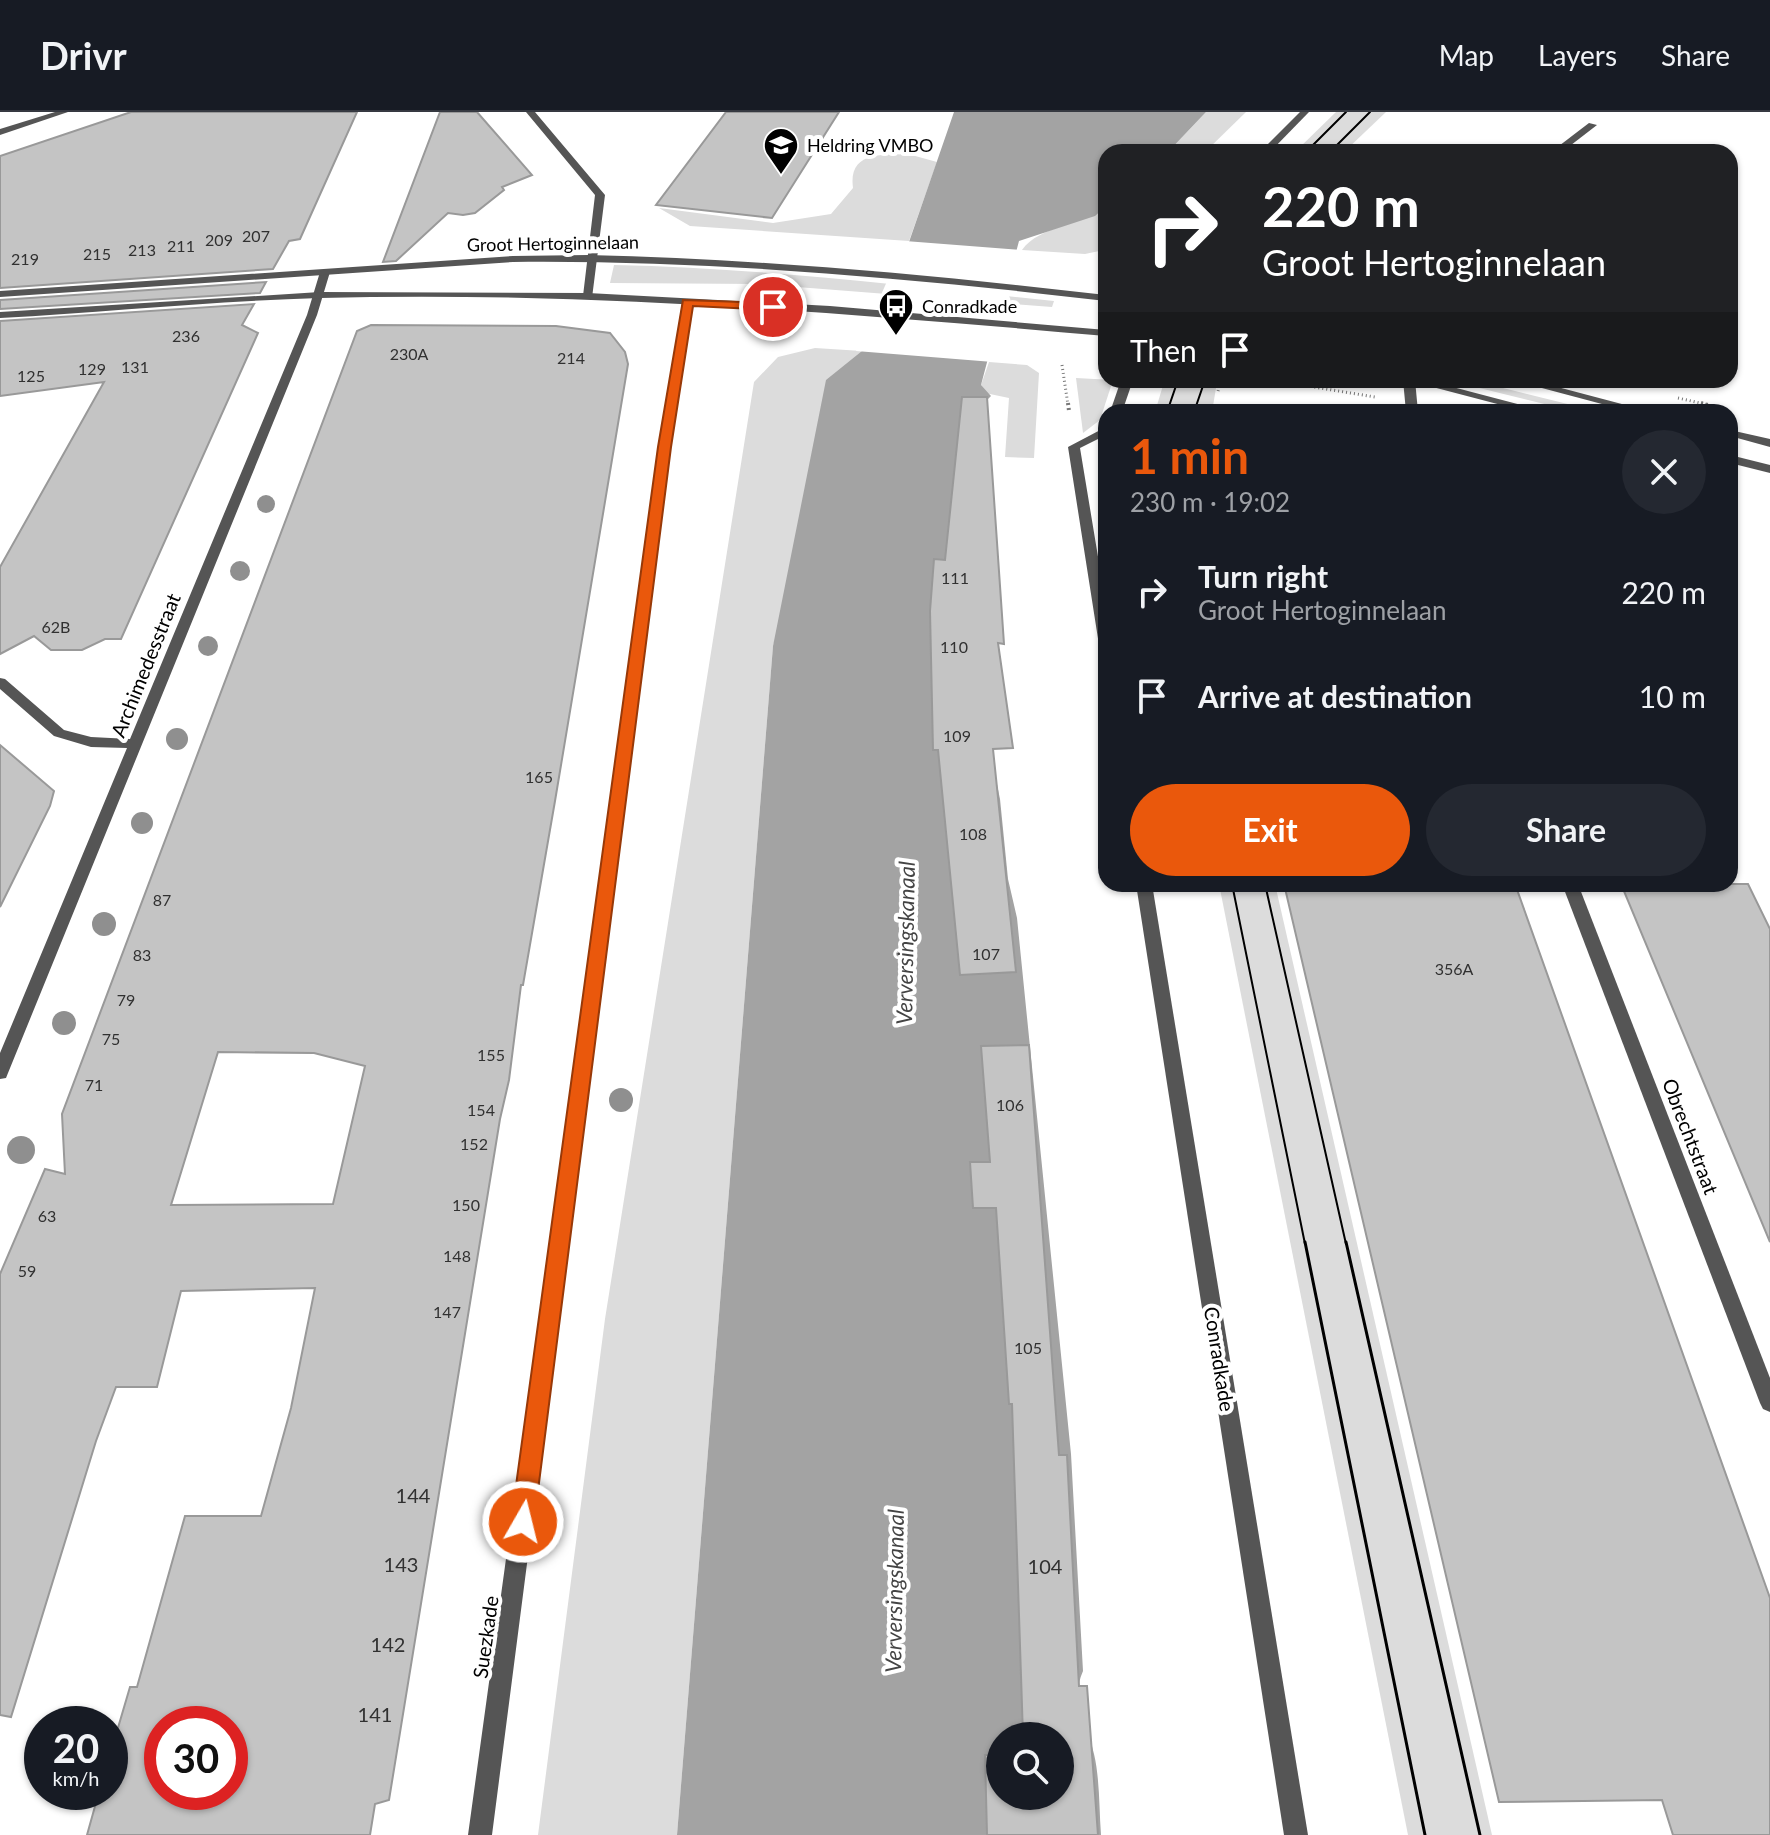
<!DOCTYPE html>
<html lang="en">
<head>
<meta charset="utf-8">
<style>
  body { margin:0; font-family:Lato,sans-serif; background:#242831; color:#f1f3f6; height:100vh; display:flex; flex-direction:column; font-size:30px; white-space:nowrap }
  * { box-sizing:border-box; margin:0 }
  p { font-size:26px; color:#9ea1a6 }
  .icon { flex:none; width:44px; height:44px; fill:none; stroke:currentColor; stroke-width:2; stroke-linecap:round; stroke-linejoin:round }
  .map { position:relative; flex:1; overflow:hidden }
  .drawer { position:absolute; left:1098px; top:292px; width:640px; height:488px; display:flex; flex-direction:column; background:#171b24; border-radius:24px; box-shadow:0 2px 6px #0004 }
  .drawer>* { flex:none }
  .hud { position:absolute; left:1098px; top:32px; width:640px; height:244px; border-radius:24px; box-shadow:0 2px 6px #0004; background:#202124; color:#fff; overflow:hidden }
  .buttons { position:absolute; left:986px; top:1610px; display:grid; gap:16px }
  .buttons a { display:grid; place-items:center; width:88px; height:88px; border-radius:50%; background:#171b24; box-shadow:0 2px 6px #0004; font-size:40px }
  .speed { position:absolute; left:24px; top:1594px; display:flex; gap:16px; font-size:40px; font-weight:700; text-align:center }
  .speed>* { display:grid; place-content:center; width:104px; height:104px; border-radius:50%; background:#171b24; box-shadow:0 2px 6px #0004; line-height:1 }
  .speed small { font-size:20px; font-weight:400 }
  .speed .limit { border:12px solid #d22; background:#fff; color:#111 }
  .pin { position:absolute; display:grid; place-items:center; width:68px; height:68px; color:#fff; margin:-34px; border:4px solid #fff; border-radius:50%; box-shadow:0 2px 8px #0007 }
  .me { position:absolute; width:88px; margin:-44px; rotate:8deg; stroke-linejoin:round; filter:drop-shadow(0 0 6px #0008) }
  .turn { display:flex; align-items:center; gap:28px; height:168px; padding:0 32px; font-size:36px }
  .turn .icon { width:104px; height:104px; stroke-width:2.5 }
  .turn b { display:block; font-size:56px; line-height:68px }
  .then { display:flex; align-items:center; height:76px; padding:0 32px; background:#0003; gap:16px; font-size:30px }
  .round { display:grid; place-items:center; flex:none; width:84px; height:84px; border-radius:42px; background:#242831 }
  .summary { display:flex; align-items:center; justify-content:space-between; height:136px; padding:0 32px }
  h1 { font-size:48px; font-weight:700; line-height:60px; color:#ea580c }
  .primary-button { display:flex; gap:16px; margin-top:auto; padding:16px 32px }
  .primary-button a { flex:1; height:92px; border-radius:48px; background:#ea580c; color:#fff; font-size:32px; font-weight:700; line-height:92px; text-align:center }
  .primary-button a+a { background:#242831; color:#f1f3f6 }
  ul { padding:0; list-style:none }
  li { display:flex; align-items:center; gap:24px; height:104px; padding:0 32px }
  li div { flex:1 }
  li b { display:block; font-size:30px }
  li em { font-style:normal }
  header { display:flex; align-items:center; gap:48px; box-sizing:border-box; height:112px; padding:0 40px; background:#171b24; border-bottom:2px solid #363941 }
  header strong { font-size:38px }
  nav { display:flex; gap:44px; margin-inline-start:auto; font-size:28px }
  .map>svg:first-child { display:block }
  .green { fill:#dcdcdc }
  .water { fill:#a3a3a3; fill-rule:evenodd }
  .pier { fill:#fff }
  .building { fill:#c4c4c4; stroke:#999; stroke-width:2; fill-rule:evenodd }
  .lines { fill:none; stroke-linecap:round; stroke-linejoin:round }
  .path-far1 { stroke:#777; stroke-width:3; stroke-dasharray:1 3; stroke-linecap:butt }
  .path { stroke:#777; stroke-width:4; stroke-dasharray:2 3; stroke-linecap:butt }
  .minor { fill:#555; fill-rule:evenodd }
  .tertiary { fill:#555; fill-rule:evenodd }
  .tram-far1 { stroke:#000; stroke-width:2 }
  .tram { stroke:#000; stroke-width:3 }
  .tree { fill:#8f8f8f }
  .route { fill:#ea580c; stroke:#983908; stroke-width:2 }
  .labels { text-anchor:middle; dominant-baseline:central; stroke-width:8; stroke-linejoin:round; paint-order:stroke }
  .number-label { font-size:16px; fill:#313131 }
  .far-poi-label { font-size:18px; fill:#000; stroke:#fff; text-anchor:start }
  .far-street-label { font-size:18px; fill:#000; stroke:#fff }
  .street-label { font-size:20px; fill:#000; stroke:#fff }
  .near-number-label { font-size:20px; fill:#313131 }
  .water-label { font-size:22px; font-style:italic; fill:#444; stroke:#fff }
</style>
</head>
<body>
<header>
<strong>Drivr</strong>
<nav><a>Map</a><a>Layers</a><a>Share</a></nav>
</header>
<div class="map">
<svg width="1770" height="1723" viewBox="0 0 1770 1723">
  <rect width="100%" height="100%" fill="#fff"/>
  <g class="green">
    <path d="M1206 0H1246L1205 40H1168Z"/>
    <path d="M1336 0H1386L1344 40H1295Z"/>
    <path d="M908 42 937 50 909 129 690 114 659 96 773 111 831 102 853 76C848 39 882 43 908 42Z"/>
    <path d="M1106 94 1104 138 1085 142 1022 138C1040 113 1082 114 1106 94Z"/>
    <path d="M614 153C762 156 908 174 1054 189L1052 195 758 172 610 171Z"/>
    <path d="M815 236 862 239 773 534 677 1723H538L605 1207 754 270 778 245Z"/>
    <path d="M989 250 1027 253 1039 261 1034 346 1005 345 1009 286 985 281 981 273Z"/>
    <path d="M1076 266 1113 268 1100 308 1083 321Z"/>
    <path d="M1447 268H1471L1600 300H1577Z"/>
    <path d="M1164 270 1216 276 1212 300H1155Z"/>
    <path d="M1219 772H1275L1492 1723H1408Z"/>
  </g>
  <path class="water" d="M954 0H1206L1168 40H1106V94L1095 104 1019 129 981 273 991 284 985 290V615L1000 687 1008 767 1017 806 1071 1342 1083 1559C1069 1590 1088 1613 1094 1642 1100 1668 1099 1697 1101 1723H677L773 534 826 268 862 239 909 130ZM1000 1624H1060V1684H1000Z"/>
  <path class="pier" d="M905 129 1021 138 993 250 856 239Z"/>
  <g class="building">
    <path d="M131 0H357L300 127 289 129 273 157 0 176V44Z"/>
    <path d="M440 0H477L532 63 502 75 504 78 475 101 463 103 448 101 396 149 383 150Z"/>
    <path d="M726 0H839L772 106 656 93Z"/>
    <path d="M266 170 260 181 0 197V188Z"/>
    <path d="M254 192 242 213 258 221 121 527H105L82 538H51L34 524 0 542V455L104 270 0 284V209Z"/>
    <path d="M371 213 556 214 610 221 625 240 628 252 555 689 523 873H521L509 968 500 1007 389 1688 375 1692 370 1723H87L99 1680H110V1643L130 1575H137L185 1404H261L291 1296 315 1176 181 1179 157 1275H116L96 1329 11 1605 0 1603V1162L45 1057 65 1062 62 1002 357 219ZM218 940 314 941 365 954 333 1092 171 1093ZM162 1612H230V1680H162Z"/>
    <path d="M962 285H987L1004 532 998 531 1013 636 993 637 1016 860 960 863 938 638H933L930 499 934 447 945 448Z"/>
    <path d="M0 633 54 679 50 694 0 795Z"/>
    <path d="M1284 772H1515L1770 1486V1723H1673L1662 1688 1499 1690Z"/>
    <path d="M1621 772H1748L1770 817V1130Z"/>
    <path d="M1029 933 1059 1343H1067L1079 1574H1087L1098 1723H987L985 1643H1000V1684H1060V1624H1023L1012 1292H1009L996 1096H973L970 1050H990L981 934Z"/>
  </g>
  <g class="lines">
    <g class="path-far1">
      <path d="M1062 253 1068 293"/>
      <path d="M1271 268 1375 285"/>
      <path d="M1218 279 1221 268"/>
      <path d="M1678 286 1709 293"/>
    </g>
    <g class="path">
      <path d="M1068 291 1069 299"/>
      <path d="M1701 291 1711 294"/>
    </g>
    <g class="minor">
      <path d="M55 0H68L0 23V17Z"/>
      <path d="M526 0H535L605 83 592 186 583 184 595 83Z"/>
      <path d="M1589 11 1597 13 1562 40H1551Z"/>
      <path d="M325 157 330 160 317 203 8 961 6 966 0 967V941L127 636 91 635 54 624 0 577V566L5 567 64 618 91 625 130 627 307 203 320 160Z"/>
      <path d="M687 188 692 191 671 335 492 1723H468L659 335 682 191Z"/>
      <path d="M1121 268H1133L1122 300H1110Z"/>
      <path d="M1403 268H1415L1418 300H1406Z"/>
      <path d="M1106 315V323L1080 336 1106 493V537L1099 533 1068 335Z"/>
      <path d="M1136 772H1152L1308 1723H1284Z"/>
      <path d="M1562 772H1578L1770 1266V1300L1763 1297 1760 1291Z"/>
    </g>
    <g class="tertiary">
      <path d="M1300 0H1309L1270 40H1260Z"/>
      <path d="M588 143C761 147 933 163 1106 183V189C909 166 712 148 513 150L0 185V179L513 144Z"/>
      <path d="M320 180 588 181 830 194 1106 218V224C845 201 583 179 320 186 214 189 107 200 0 206V200Z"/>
      <path d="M1406 268H1426L1548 300H1528Z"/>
      <path d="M1512 268H1531L1652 300H1632Z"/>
      <path d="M1730 318 1770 327V335L1730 324Z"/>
      <path d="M1730 343 1770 353V361L1730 351Z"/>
    </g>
    <g class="tram-far1">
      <path d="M1306 40 1346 0"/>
      <path d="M1330 40 1370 0"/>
      <path d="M1167 300 1178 268"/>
      <path d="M1194 300 1205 268"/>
      <path d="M1232 772 1305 1132"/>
      <path d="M1265 772 1346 1132"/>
    </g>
    <g class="tram">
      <path d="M1305 1130 1425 1723"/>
      <path d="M1346 1130 1480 1723"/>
    </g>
  </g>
  <g class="tree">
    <circle cx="266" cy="392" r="9"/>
    <circle cx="240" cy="459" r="10"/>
    <circle cx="208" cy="534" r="10"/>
    <circle cx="177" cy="627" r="11"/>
    <circle cx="142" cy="711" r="11"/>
    <circle cx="104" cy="812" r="12"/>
    <circle cx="64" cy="911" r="12"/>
    <circle cx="621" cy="988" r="12"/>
    <circle cx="21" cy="1038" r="14"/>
  </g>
  <path class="route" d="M683 188 773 191 779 195 773 198 693 194 671 335 534 1410 531 1417 523 1420 514 1417 511 1410 658 335Z"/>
  <defs>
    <g id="school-pin" transform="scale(1.8)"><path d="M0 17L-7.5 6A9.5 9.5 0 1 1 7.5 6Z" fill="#000" stroke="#fff"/><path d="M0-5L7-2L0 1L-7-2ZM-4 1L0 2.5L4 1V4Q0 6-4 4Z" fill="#fff"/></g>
    <g id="bus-pin" transform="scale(1.8)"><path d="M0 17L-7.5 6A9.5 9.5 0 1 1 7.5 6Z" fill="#000" stroke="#fff"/><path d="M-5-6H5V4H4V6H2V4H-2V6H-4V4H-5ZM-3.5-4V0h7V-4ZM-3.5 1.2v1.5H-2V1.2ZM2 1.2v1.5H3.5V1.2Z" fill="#fff"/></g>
  </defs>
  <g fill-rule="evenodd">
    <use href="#school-pin" x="781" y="33"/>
    <use href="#bus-pin" x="896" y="194"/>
  </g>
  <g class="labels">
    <g class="number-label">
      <text x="256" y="123">207</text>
      <text x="219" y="127">209</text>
      <text x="181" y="133">211</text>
      <text x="142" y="137">213</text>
      <text x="97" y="141">215</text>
      <text x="25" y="146">219</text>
      <text x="186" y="223">236</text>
      <text x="409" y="241">230A</text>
      <text x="571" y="245">214</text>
      <text x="135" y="254">131</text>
      <text x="92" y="256">129</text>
      <text x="31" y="263">125</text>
      <text x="955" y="465">111</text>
      <text x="56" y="514">62B</text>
      <text x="954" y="534">110</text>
      <text x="957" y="623">109</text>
      <text x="539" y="664">165</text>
      <text x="973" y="721">108</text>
      <text x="162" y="787">87</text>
      <text x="986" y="841">107</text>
      <text x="142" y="842">83</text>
      <text x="1454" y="856">356A</text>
      <text x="126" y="887">79</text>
      <text x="111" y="926">75</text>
      <text x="491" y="942">155</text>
      <text x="94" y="972">71</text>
      <text x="1010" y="992">106</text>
      <text x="481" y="997">154</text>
      <text x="474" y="1031">152</text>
      <text x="466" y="1092">150</text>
      <text x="47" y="1103">63</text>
      <text x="457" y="1143">148</text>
      <text x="27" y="1158">59</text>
      <text x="447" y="1199">147</text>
      <text x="1028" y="1235">105</text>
    </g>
    <g class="far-poi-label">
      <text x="807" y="33">Heldring VMBO</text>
      <text x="922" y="194">Conradkade</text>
    </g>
    <g class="far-street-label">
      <text transform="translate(553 131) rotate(-1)">Groot Hertoginnelaan</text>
    </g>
    <g class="street-label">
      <text transform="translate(145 553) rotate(-68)">Archimedesstraat</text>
      <text transform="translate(1691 1024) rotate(69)">Obrechtstraat</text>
      <text transform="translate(1220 1247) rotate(81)">Conradkade</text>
      <text transform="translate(485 1525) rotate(-82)">Suezkade</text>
    </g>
    <g class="near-number-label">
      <text x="413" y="1383">144</text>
      <text x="401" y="1452">143</text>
      <text x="1045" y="1454">104</text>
      <text x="388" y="1532">142</text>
      <text x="375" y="1602">141</text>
    </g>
    <g class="water-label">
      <text transform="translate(905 831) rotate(-89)">Verversingskanaal</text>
      <text transform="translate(894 1479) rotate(-89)">Verversingskanaal</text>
    </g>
  </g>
</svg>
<div class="buttons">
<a><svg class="icon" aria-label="search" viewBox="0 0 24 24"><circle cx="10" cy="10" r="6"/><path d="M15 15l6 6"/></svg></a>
</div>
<div class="speed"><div>20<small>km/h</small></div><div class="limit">30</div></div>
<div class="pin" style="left:773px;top:195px;background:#d93025"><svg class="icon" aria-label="arrive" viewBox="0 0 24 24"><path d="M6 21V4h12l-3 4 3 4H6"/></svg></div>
<svg class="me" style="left:523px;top:1410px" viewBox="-20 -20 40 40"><circle r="17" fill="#ea580c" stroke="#fff" stroke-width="3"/><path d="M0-11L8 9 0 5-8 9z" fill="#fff"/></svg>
<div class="hud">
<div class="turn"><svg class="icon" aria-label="right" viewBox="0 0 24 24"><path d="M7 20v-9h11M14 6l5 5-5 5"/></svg><div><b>220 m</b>Groot Hertoginnelaan</div></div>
<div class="then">Then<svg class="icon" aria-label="arrive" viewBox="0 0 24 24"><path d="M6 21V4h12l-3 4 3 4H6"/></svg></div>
</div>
<section class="drawer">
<div class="summary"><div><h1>1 min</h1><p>230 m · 19:02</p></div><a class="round"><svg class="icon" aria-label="close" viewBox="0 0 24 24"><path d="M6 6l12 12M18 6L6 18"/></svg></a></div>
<ul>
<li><svg class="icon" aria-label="right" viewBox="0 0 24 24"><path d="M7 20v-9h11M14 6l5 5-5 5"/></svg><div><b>Turn right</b><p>Groot Hertoginnelaan</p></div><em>220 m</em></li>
<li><svg class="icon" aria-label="arrive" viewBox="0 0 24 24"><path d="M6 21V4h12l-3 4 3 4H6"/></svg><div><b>Arrive at destination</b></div><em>10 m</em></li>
</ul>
<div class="primary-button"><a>Exit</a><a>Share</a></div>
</section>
</div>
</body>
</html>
